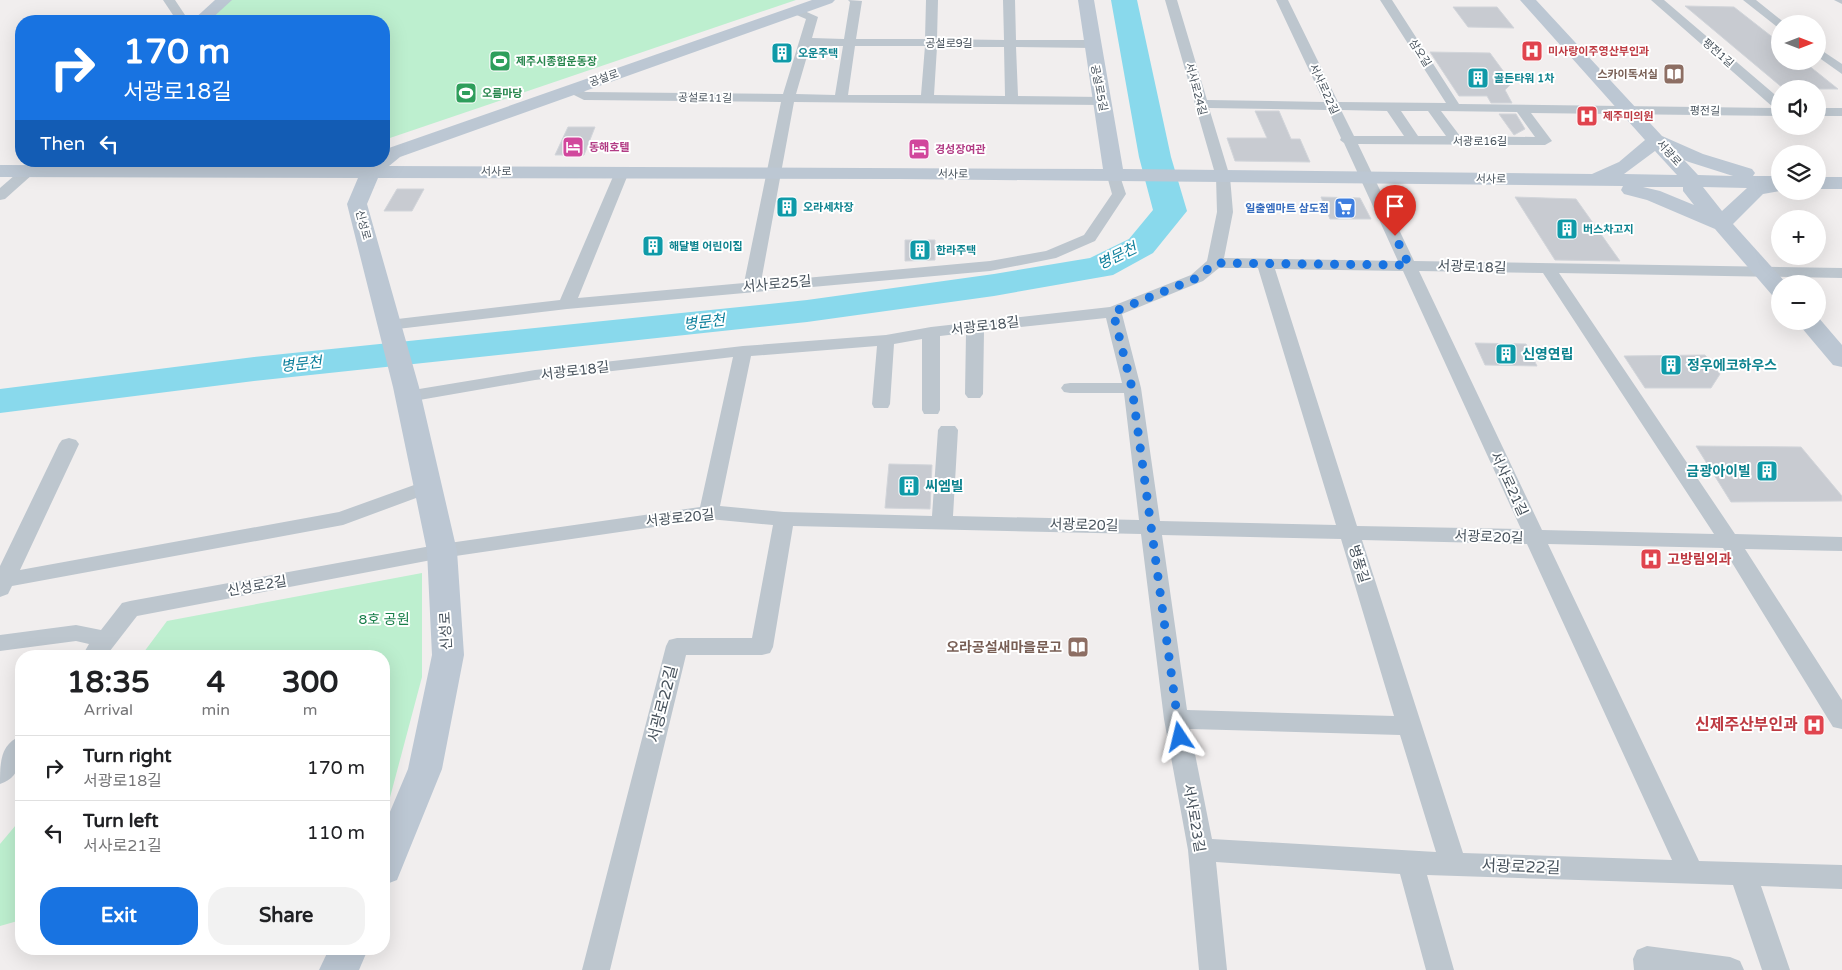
<!DOCTYPE html>
<html lang="en">
<head>
<meta charset="utf-8">
<style>
  body { margin:0; font-family:"Varela Round","Noto Sans KR",sans-serif; background:#f2f2f2; color:#202124; height:100vh; display:flex; flex-direction:column; font-size:19px; white-space:nowrap }
  * { box-sizing:border-box; margin:0 }
  p { font-size:16px; color:#757577 }
  .icon { flex:none; width:28px; height:28px; fill:none; stroke:currentColor; stroke-width:2; stroke-linecap:round; stroke-linejoin:round }
  .map { position:relative; flex:1; overflow:hidden }
  .drawer { position:absolute; left:15px; top:650px; width:375px; height:305px; display:flex; flex-direction:column; background:#fff; border-radius:20px; box-shadow:0 5px 20px #0002 }
  .drawer>* { flex:none }
  .hud { position:absolute; left:15px; top:15px; width:375px; height:152px; border-radius:20px; box-shadow:0 5px 20px #0002; background:#1873e1; color:#fff; overflow:hidden }
  .needle { width:32px; rotate:90deg }
  .buttons { position:absolute; left:1771px; top:15px; display:grid; gap:10px }
  .buttons a { display:grid; place-items:center; width:55px; height:55px; border-radius:50%; background:#fff; box-shadow:0 5px 20px #0002; font-size:25px }
  .pin { position:absolute; display:grid; place-items:center; width:42px; height:42px; color:#fff; margin:-51px -21px; border-radius:50% 50% 50% 0; rotate:-45deg; box-shadow:0 0 5px #0007 }
  .pin .icon { rotate:45deg }
  .me { position:absolute; width:55px; margin:-28px; rotate:350deg; stroke-linejoin:round; filter:drop-shadow(0 0 4px #0008) }
  .turn { display:flex; align-items:center; gap:18px; height:105px; padding:0 25px; font-size:22px }
  .turn .icon { width:65px; height:65px; stroke-width:2.5 }
  .turn b { display:block; font-size:35px; line-height:42px }
  .then { display:flex; align-items:center; height:48px; padding:0 25px; background:#0003; gap:10px; font-size:19px }
  .eta { display:flex; justify-content:space-evenly; align-items:center; height:85px; text-align:center }
  .eta b { font-size:30px; font-weight:800; line-height:35px }
  .primary-button { display:flex; gap:10px; margin-top:auto; padding:10px 25px }
  .primary-button a { flex:1; height:58px; border-radius:20px; background:#1873e1; color:#fff; font-size:20px; font-weight:800; line-height:58px; text-align:center }
  .primary-button a+a { background:#f2f2f2; color:#202124 }
  ul { padding:0; list-style:none }
  li { display:flex; align-items:center; gap:15px; height:65px; padding:0 25px; border-top:1px solid #e0e0e0 }
  li div { flex:1 }
  li b { display:block; font-size:19px }
  li em { font-style:normal }
  .map>svg:first-child { display:block }
  .green { fill:#bdefcf }
  .lines { fill:none; stroke-linecap:round; stroke-linejoin:round }
  .river { fill:#89d9ec; fill-rule:evenodd }
  .building { fill:#c8cbd1; stroke:#d2d5da }
  .street { fill:#bdc6ce; fill-rule:evenodd }
  .secondary { fill:#bcc7d3; fill-rule:evenodd }
  .route { stroke:#1873e1; stroke-width:9; stroke-dasharray:0 16.2 }
  .labels { text-anchor:middle; dominant-baseline:central; stroke-width:4; stroke-linejoin:round; paint-order:stroke }
  .far-street-label { font-size:11px; fill:#47525c; stroke:#fff }
  .far-health-label { font-size:11px; font-weight:bold; fill:#be3a42; stroke:#fff; text-anchor:start }
  .far-culture-label { font-size:11px; font-weight:bold; fill:#0d838f; stroke:#fff; text-anchor:start }
  .far-leisure-label { font-size:11px; font-weight:bold; fill:#27864d; stroke:#fff; text-anchor:start }
  .far-education-label { font-size:11px; font-weight:bold; fill:#785e54; stroke:#fff; text-anchor:end }
  .far-hotel-label { font-size:11px; font-weight:bold; fill:#b23c85; stroke:#fff; text-anchor:start }
  .far-shop-label { font-size:11px; font-weight:bold; fill:#366cbe; stroke:#fff; text-anchor:end }
  .street-label { font-size:14px; fill:#47525c; stroke:#fff }
  .culture-label { font-size:14px; font-weight:bold; fill:#0d838f; stroke:#fff; text-anchor:start }
  .health-label { font-size:14px; font-weight:bold; fill:#be3a42; stroke:#fff; text-anchor:start }
  .park-label { font-size:14px; fill:#177e49; stroke:#fff }
  .education-label { font-size:14px; font-weight:bold; fill:#785e54; stroke:#fff; text-anchor:end }
  .water-label { font-size:15px; font-style:italic; fill:#0c7f9b; stroke:#fff }
  .near-street-label { font-size:16px; fill:#47525c; stroke:#fff }
  .near-health-label { font-size:16px; font-weight:bold; fill:#be3a42; stroke:#fff; text-anchor:end }
</style>
</head>
<body>
<div class="map">
<svg width="1842" height="970" viewBox="0 0 1842 970">
  <rect width="100%" height="100%" fill="#f1eeee"/>
  <g class="green">
    <path d="M228 0H796L384 140V21H203Z"/>
    <path d="M40 161H373L371 171H28Z"/>
    <path d="M422 573V677L384 820V656H141L167 621Z"/>
    <path d="M21 819V920L0 926V844Z"/>
  </g>
  <g class="lines">
    <path class="river" d="M1111 0H1137L1171 157 1187 211 1153 253 1113 275 994 296 807 322 254 381 0 413V389L254 357 807 300 994 274 1090 258 1129 239 1153 210 1139 157Z"/>
  </g>
  <g class="building">
    <path d="M1685 6 1734 7 1780 43V61H1803L1838 89H1784Z"/>
    <path d="M1453 7H1497L1514 28 1468 27Z"/>
    <path d="M1430 52 1490 53 1512 83 1505 90 1512 103H1491L1487 96H1459Z"/>
    <path d="M1255 111H1279L1291 139H1300L1310 162 1235 161 1227 138H1267Z"/>
    <path d="M1499 114H1516L1525 129 1514 135Z"/>
    <path d="M568 127H595L584 155H555Z"/>
    <path d="M397 189H424L412 211H384Z"/>
    <path d="M1321 197 1360 198 1371 219H1330Z"/>
    <path d="M1515 197 1576 199 1620 261 1555 260Z"/>
    <path d="M905 240H935V260L905 261Z"/>
    <path d="M1475 343 1526 344 1537 366 1485 365Z"/>
    <path d="M1705 355 1720 374 1711 388H1645L1624 356Z"/>
    <path d="M1696 446 1801 447 1842 496V501L1731 502Z"/>
    <path d="M889 464 932 465 930 509 885 508Z"/>
  </g>
  <g class="lines">
    <g class="street">
      <path d="M163 0H175L189 21H177Z"/>
      <path d="M848 0 862 1 856 39H925L926 0H938L937 39 1004 40 1003 0H1015L1016 40H1092L1098 44 1092 48 1016 47 1018 96 1103 97 1110 101 1103 105 794 102 761 282 990 261 1046 251 1084 235 1112 194 1107 176 1109 173H1119L1126 194 1095 241 1056 258 990 271 567 309 389 330 383 329 380 325 383 321 389 320 560 300 615 172 622 168 629 172 578 298 744 283 781 102 584 100 564 90 570 86 586 92 783 94 806 19 792 13V9H800L818 17 812 38 844 39 850 2ZM810 46H843L835 95 796 94ZM855 46H925L921 95H848ZM937 47H1004L1005 96 934 95Z"/>
      <path d="M1165 0H1177L1207 100 1324 102 1276 0H1288L1338 102 1446 103 1380 0H1392L1459 104 1774 108 1651 0H1664L1780 99V116L1531 113 1552 141 1545 145 1358 144 1414 261 1842 268V278L1559 273 1735 534 1842 537V551L1745 549 1842 700V729L1833 727 1723 548 1548 544 1699 861 1842 865V889L1761 886 1790 970H1762L1733 885 1427 875 1454 970H1426L1400 874 1216 862 1227 970H1199L1188 850 1164 719 1141 534 793 526 773 647 770 653 762 655H686L610 970H582L666 646 669 640 677 638H752L773 525 709 519 442 558 137 616 106 656H82L89 644 76 641 0 651V635L76 625 101 630 122 603 130 601 442 544 700 507 733 357 535 380 408 402 401 400 399 396 401 392 535 370 743 346 886 335 931 327 1110 307 1191 275 1207 261 1217 212 1216 177ZM1209 108 1328 110 1341 138 1340 140 1344 143 1398 261 1224 258 1233 212 1230 177ZM1341 110 1387 111 1404 136H1354ZM1401 111H1428L1446 136H1418ZM1441 111 1517 112 1535 137 1460 136ZM1219 268H1258L1336 525 1160 521 1141 388 1122 314 1203 281ZM1275 269 1403 271 1521 529 1357 526ZM1419 271 1543 273 1714 534 1542 530ZM1106 318 1122 383H1070L1064 384 1061 388 1064 392 1070 393H1124L1139 520 953 516 958 430 955 426H941L938 430 932 516 784 512 720 506 751 356 877 346 872 404 874 408H888L890 404 894 344 922 339V410L924 414H938L940 410V336L966 333 965 394 968 398H980L983 394 984 331ZM1162 535 1341 539 1394 716 1187 710ZM1362 540 1527 544 1672 860 1463 853ZM1190 729 1400 735 1436 852 1212 839Z"/>
      <path d="M1743 0H1756L1786 24H1780V27L1776 26Z"/>
      <path d="M1834 0H1842V4Z"/>
      <path d="M1818 48 1842 64V74L1818 57Z"/>
      <rect x="1818" y="108" width="24" height="8"/>
      <path d="M28 167 33 168 35 171 33 174 5 199 0 200V188L23 168Z"/>
      <path d="M69 438 76 440 79 444 20 570 339 512 428 480 435 481 438 486 435 491 343 525 12 586 8 594 0 597V566L59 444 62 440Z"/>
      <path d="M21 736C22 756 22 777 0 784 0 763 0 744 21 736Z"/>
      <path d="M1647 946 1730 957 1740 961 1744 970H1634L1633 959 1637 950Z"/>
    </g>
    <g class="secondary">
      <path d="M215 0H232L209 21H192Z"/>
      <path d="M812 0H835L832 3 400 157 389 166 1103 169 1078 0H1094L1123 169 1592 174 1619 162 1645 140 1520 0H1536L1662 136 1703 154 1752 169 1755 173 1753 176H1780V191L1763 194 1733 224 1787 284H1780V297L1772 295 1715 229 1647 200 1624 194 1621 190 1623 186 900 179 378 178 367 204 419 387 457 551 464 655 442 769 397 880 384 885V826L408 769 432 655 427 551 393 387 347 204 358 178 0 177V165L365 166 371 161H384V151L386 149ZM1655 151 1677 175 1624 174ZM1684 160 1689 162 1733 176 1698 175ZM1643 187H1683V191L1694 205 1660 191ZM1703 187 1747 188 1722 211Z"/>
      <rect x="1818" y="177" width="24" height="12"/>
      <path d="M1818 317 1842 345V367L1833 365 1796 321H1818Z"/>
      <path d="M329 949H368L359 970H319Z"/>
    </g>
  </g>
  <g class="lines">
    <path class="route" d="M1180 737 1132 388 1113 312 1197 278 1215 263 1409 265 1395 236"/>
  </g>
  <defs>
    <g id="hospital-square" transform="scale(1.125)"><rect x="-9" y="-9" width="18" height="18" rx="4" fill="#e0444e" stroke="#fff"/><path d="M-5-5h3v3.5h4V-5h3V5h-3V1.5h-4V5h-3Z" fill="#fff"/></g>
    <g id="building-square" transform="scale(1.125)"><rect x="-9" y="-9" width="18" height="18" rx="4" fill="#0f9aa8" stroke="#fff"/><path d="M-4-6H4V6H1V3H-1V6H-4ZM-2.5-4.3h1.7v1.8h-1.7ZM.8-4.3h1.7v1.8H.8ZM-2.5-1h1.7V.8h-1.7ZM.8-1h1.7V.8H.8Z" fill="#fff"/></g>
    <g id="stadium-square" transform="scale(1.125)"><rect x="-9" y="-9" width="18" height="18" rx="4" fill="#2e9e5b" stroke="#fff"/><path d="M0-5a6.5 5 0 1 0 0 10a6.5 5 0 1 0 0-10ZM-3.5-1.8h7v3.6h-7Z" fill="#fff"/></g>
    <g id="library-square" transform="scale(1.125)"><rect x="-9" y="-9" width="18" height="18" rx="4" fill="#8d6e63" stroke="#fff"/><path d="M-6-4Q-3-5.5-.7-3.5V5Q-3 3-6 4ZM6-4Q3-5.5 .7-3.5V5Q3 3 6 4Z" fill="#fff"/></g>
    <g id="hotel-square" transform="scale(1.125)"><rect x="-9" y="-9" width="18" height="18" rx="4" fill="#d1479c" stroke="#fff"/><path d="M-6-4.5h1.5V1H6V5H4.5V3h-9V5H-6ZM-4 0a1.8 1.8 0 1 1 3.6 0ZM.5 0V-2.5h3Q6-2.5 6 0Z" fill="#fff"/></g>
    <g id="supermarket-square" transform="scale(1.125)"><rect x="-9" y="-9" width="18" height="18" rx="4" fill="#3f7fe0" stroke="#fff"/><path d="M-6-5.5h2.5l.6 2H6L4.5 2H-2.5L-4.4-4H-6ZM-1.5 3.2a1.3 1.3 0 1 0 .1 0ZM3 3.2a1.3 1.3 0 1 0 .1 0Z" fill="#fff"/></g>
  </defs>
  <g fill-rule="evenodd">
    <use href="#hospital-square" x="1532" y="51"/>
    <use href="#building-square" x="782" y="53"/>
    <use href="#stadium-square" x="500" y="61"/>
    <use href="#library-square" x="1674" y="74"/>
    <use href="#building-square" x="1478" y="78"/>
    <use href="#stadium-square" x="466" y="93"/>
    <use href="#hospital-square" x="1587" y="116"/>
    <use href="#hotel-square" x="573" y="147"/>
    <use href="#hotel-square" x="919" y="149"/>
    <use href="#building-square" x="787" y="207"/>
    <use href="#supermarket-square" x="1345" y="208"/>
    <use href="#building-square" x="1567" y="229"/>
    <use href="#building-square" x="653" y="246"/>
    <use href="#building-square" x="920" y="250"/>
    <use href="#building-square" x="1506" y="354"/>
    <use href="#building-square" x="1671" y="365"/>
    <use href="#building-square" x="1767" y="471"/>
    <use href="#building-square" x="909" y="486"/>
    <use href="#hospital-square" x="1651" y="559"/>
    <use href="#library-square" x="1078" y="647"/>
    <use href="#hospital-square" x="1814" y="725"/>
  </g>
  <g class="labels">
    <g class="far-street-label">
      <text x="949" y="43">공설로9길</text>
      <text transform="translate(1420 53) rotate(57)">삼오길</text>
      <text transform="translate(1718 53) rotate(41)">평전1길</text>
      <text transform="translate(604 78) rotate(-19)">공설로</text>
      <text transform="translate(1099 88) rotate(79)">공설로5길</text>
      <text transform="translate(1196 89) rotate(75)">서사로24길</text>
      <text transform="translate(1324 89) rotate(65)">서사로22길</text>
      <text transform="translate(705 98) rotate(1)">공설로11길</text>
      <text transform="translate(1705 111) rotate(1)">평전길</text>
      <text x="1480" y="141">서광로16길</text>
      <text transform="translate(1669 153) rotate(48)">서광로</text>
      <text x="496" y="171">서사로</text>
      <text transform="translate(953 174) rotate(1)">서사로</text>
      <text transform="translate(1491 179) rotate(1)">서사로</text>
      <text transform="translate(363 225) rotate(75)">신성로</text>
    </g>
    <g class="far-health-label">
      <text x="1548" y="51">미사랑이주영산부인과</text>
      <text x="1603" y="116">제주미의원</text>
    </g>
    <g class="far-culture-label">
      <text x="798" y="53">오운주택</text>
      <text x="1494" y="78">골든타워 1차</text>
      <text x="803" y="207">오라세차장</text>
      <text x="1583" y="229">버스차고지</text>
      <text x="669" y="246">해달별 어린이집</text>
      <text x="936" y="250">한라주택</text>
    </g>
    <g class="far-leisure-label">
      <text x="516" y="61">제주시종합운동장</text>
      <text x="482" y="93">오름마당</text>
    </g>
    <g class="far-education-label">
      <text x="1658" y="74">스카이독서실</text>
    </g>
    <g class="far-hotel-label">
      <text x="589" y="147">동해호텔</text>
      <text x="935" y="149">경성장여관</text>
    </g>
    <g class="far-shop-label">
      <text x="1329" y="208">일출엠마트 삼도점</text>
    </g>
    <g class="street-label">
      <text transform="translate(1472 267) rotate(2)">서광로18길</text>
      <text transform="translate(777 284) rotate(-5)">서사로25길</text>
      <text transform="translate(985 326) rotate(-7)">서광로18길</text>
      <text transform="translate(575 371) rotate(-7)">서광로18길</text>
      <text transform="translate(1509 484) rotate(65)">서사로21길</text>
      <text transform="translate(680 518) rotate(-6)">서광로20길</text>
      <text transform="translate(1084 525) rotate(1)">서광로20길</text>
      <text transform="translate(1489 537) rotate(2)">서광로20길</text>
      <text transform="translate(1359 564) rotate(73)">병풍길</text>
      <text transform="translate(257 586) rotate(-10)">신성로2길</text>
      <text transform="translate(446 631) rotate(-93)">신성로</text>
      <text transform="translate(1194 818) rotate(80)">서사로23길</text>
    </g>
    <g class="culture-label">
      <text x="1522" y="354">신영연립</text>
      <text x="1687" y="365">정우에코하우스</text>
      <text x="1751" y="471" text-anchor="end">금광아이빌</text>
      <text x="925" y="486">씨엠빌</text>
    </g>
    <g class="health-label">
      <text x="1667" y="559">고방림외과</text>
    </g>
    <g class="park-label">
      <text x="384" y="619">8호 공원</text>
    </g>
    <g class="education-label">
      <text x="1062" y="647">오라공설새마을문고</text>
    </g>
    <g class="water-label">
      <text transform="translate(1117 256) rotate(-26)">병문천</text>
      <text transform="translate(704 322) rotate(-6)">병문천</text>
      <text transform="translate(301 364) rotate(-6)">병문천</text>
    </g>
    <g class="near-street-label">
      <text transform="translate(663 704) rotate(-76)">서광로22길</text>
      <text transform="translate(1521 867) rotate(2)">서광로22길</text>
    </g>
    <g class="near-health-label">
      <text x="1798" y="725">신제주산부인과</text>
    </g>
  </g>
</svg>
<div class="buttons">
<a><svg class="needle" viewBox="-14 -14 28 28"><path d="M0-13l5 13h-10z" fill="#e53935"/><path d="M0 13l5-13h-10z" fill="#757577"/></svg></a>
<a><svg class="icon" aria-label="sound" viewBox="0 0 24 24"><path d="M4 9h4l5-4v14l-5-4H4zM17 9q2 3 0 6"/></svg></a>
<a><svg class="icon" aria-label="layers" viewBox="0 0 24 24"><path d="M12 4l9 5-9 5-9-5zM3 14l9 5 9-5"/></svg></a>
<a>+</a>
<a>−</a>
</div>
<div class="pin" style="left:1395px;top:236px;background:#d93025"><svg class="icon" aria-label="arrive" viewBox="0 0 24 24"><path d="M6 21V4h12l-3 4 3 4H6"/></svg></div>
<svg class="me" style="left:1180px;top:737px" viewBox="-20 -20 40 40"><path d="M0-17L14 15 0 8-14 15z" fill="#1873e1" stroke="#fff" stroke-width="4"/></svg>
<div class="hud">
<div class="turn"><svg class="icon" aria-label="right" viewBox="0 0 24 24"><path d="M7 20v-9h11M14 6l5 5-5 5"/></svg><div><b>170 m</b>서광로18길</div></div>
<div class="then">Then<svg class="icon" aria-label="left" viewBox="0 0 24 24"><path d="M17 20v-9H6M10 6l-5 5 5 5"/></svg></div>
</div>
<section class="drawer">
<div class="eta">
<div><b>18:35</b><p>Arrival</p></div>
<div><b>4</b><p>min</p></div>
<div><b>300</b><p>m</p></div>
</div>
<ul>
<li><svg class="icon" aria-label="right" viewBox="0 0 24 24"><path d="M7 20v-9h11M14 6l5 5-5 5"/></svg><div><b>Turn right</b><p>서광로18길</p></div><em>170 m</em></li>
<li><svg class="icon" aria-label="left" viewBox="0 0 24 24"><path d="M17 20v-9H6M10 6l-5 5 5 5"/></svg><div><b>Turn left</b><p>서사로21길</p></div><em>110 m</em></li>
</ul>
<div class="primary-button"><a>Exit</a><a>Share</a></div>
</section>
</div>
</body>
</html>
